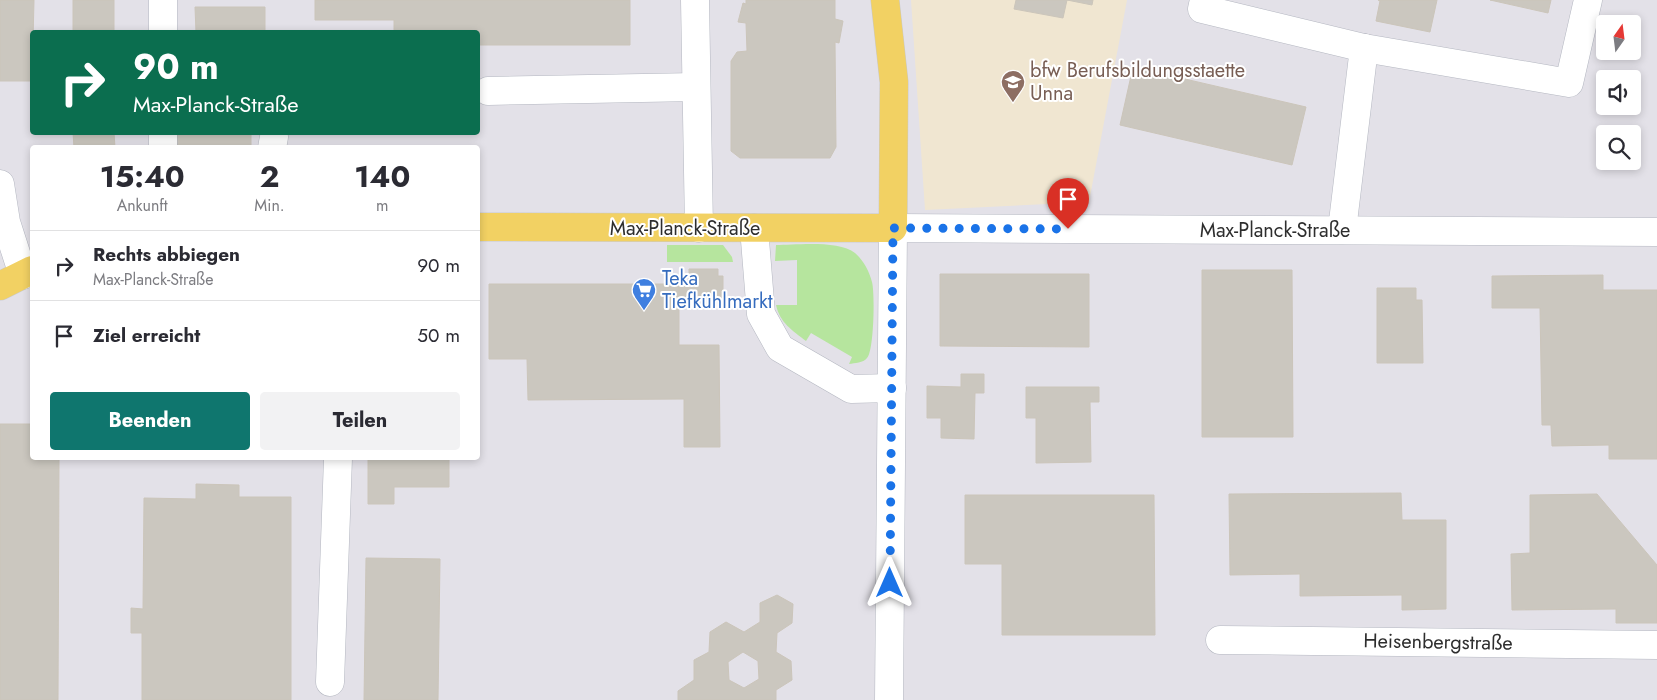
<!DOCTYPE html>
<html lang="de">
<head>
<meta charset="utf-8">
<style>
  body { margin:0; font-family:Jost,sans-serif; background:#f2f2f3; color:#2b2b33; height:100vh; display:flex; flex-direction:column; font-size:19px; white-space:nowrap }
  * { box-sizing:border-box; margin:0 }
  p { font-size:16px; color:#7c7c81 }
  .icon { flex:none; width:28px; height:28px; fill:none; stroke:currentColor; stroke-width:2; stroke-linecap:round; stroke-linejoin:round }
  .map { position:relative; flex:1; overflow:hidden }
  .details { position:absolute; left:30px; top:145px; width:450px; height:315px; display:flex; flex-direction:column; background:#fff; border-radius:5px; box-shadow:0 2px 8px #0003 }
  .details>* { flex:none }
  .banner { position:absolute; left:30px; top:30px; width:450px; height:105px; border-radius:5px; box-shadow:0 2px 8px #0003; background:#0b6e4f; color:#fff; overflow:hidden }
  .needle { width:32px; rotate:14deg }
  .tools { position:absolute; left:1596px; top:15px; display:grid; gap:10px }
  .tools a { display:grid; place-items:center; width:45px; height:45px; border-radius:5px; background:#fff; box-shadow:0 2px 8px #0003; font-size:25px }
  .pin { position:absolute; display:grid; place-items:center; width:42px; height:42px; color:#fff; margin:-51px -21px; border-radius:50% 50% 50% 0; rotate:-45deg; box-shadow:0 0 5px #0007 }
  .pin .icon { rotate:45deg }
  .me { position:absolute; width:55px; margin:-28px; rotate:0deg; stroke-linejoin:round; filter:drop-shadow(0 0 4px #0008) }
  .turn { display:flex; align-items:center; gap:18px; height:105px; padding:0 20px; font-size:22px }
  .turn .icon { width:65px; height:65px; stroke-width:2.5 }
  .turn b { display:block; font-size:35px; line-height:42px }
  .eta { display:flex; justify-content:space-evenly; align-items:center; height:85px; text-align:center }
  .eta b { font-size:30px; font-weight:700; line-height:35px }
  .cta { display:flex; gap:10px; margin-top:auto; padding:10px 20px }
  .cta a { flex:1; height:58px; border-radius:5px; background:#0f766e; color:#fff; font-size:20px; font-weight:700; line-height:58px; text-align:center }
  .cta a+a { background:#f2f2f3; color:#2b2b33 }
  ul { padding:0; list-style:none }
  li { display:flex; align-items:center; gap:15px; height:70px; padding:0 20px; border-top:1px solid #e1e1e2 }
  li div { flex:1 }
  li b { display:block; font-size:19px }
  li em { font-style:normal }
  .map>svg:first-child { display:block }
  .industrial { fill:#e3e1e8; fill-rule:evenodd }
  .education { fill:#f0e6d1 }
  .green { fill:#b6e59e }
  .building { fill:#cbc7bf; stroke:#cbc5ba; fill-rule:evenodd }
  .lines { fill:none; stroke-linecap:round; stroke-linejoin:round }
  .minor-casing { stroke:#b4b7c1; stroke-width:29 }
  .major-casing { stroke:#c9c9c9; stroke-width:29 }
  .minor { stroke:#fff; stroke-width:28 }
  .major { stroke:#f2d163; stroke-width:28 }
  .route { stroke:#1a73e8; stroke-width:9; stroke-dasharray:0 16.2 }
  .labels { text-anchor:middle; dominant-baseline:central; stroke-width:4; stroke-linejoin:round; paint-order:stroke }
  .education-label { font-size:20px; fill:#785e54; stroke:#fff; text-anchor:start }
  .street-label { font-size:20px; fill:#2e2e2e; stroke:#fff }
  .shop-label { font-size:20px; fill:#366cbe; stroke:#fff; text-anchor:start }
</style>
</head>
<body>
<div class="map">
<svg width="1657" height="700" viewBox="0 0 1657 700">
  <rect width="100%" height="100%" fill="#efe9e1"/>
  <path class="industrial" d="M0 0H1657V700H0ZM1605 24H1632V51H1605ZM32 32H478V132H32ZM1605 79H1632V106H1605ZM1605 134H1632V161H1605ZM32 148H478V458H32Z"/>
  <path class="education" d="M911 0H1127L1089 202 925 210Z"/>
  <g class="green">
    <path d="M667 245H723L732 257 733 262H667Z"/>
    <path d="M776 245C796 245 839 240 855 253 864 261 869 271 872 282 875 293 874 351 867 358 863 363 855 363 849 364L852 357 811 333 806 341C792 330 780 323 776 305H797V260L775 261Z"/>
  </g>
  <g class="building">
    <path d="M0 0H34L32 81H0Z"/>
    <rect x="73" y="0" width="41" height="32"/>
    <path d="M315 0H630V45H478V32H394V20H315Z"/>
    <path d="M746 0H835V19L843 21 839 43 835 42 836 147 830 158H740L731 151V61L737 52 747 51 746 23 738 22 743 3 746 4Z"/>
    <path d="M1016 0H1067L1063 18 1014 9Z"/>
    <path d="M1067 0H1093L1092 5Z"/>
    <path d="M1378 0H1437L1430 32 1376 21 1380 1Z"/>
    <path d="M1490 0H1551L1548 13Z"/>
    <path d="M195 7H265V32H196Z"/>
    <path d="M1133 67 1306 107 1292 165 1120 125Z"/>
    <path d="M73 132H114L115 148H74Z"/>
    <rect x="167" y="132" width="84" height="16"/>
    <path d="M689 269H718V276H723V298H679V284H689Z"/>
    <path d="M1202 270H1292L1293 437H1202Z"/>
    <path d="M940 274H1089V347L940 346Z"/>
    <path d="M1603 275V290H1657V459H1609V445L1552 446 1551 425H1542L1540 308H1492V276Z"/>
    <path d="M489 284H679V345H719L720 447H684V399L528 400 527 359H489Z"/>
    <path d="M1377 288H1416V300H1422L1423 363H1377Z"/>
    <path d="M961 374H984V393H975L974 439 941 438V418H927V386L961 387Z"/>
    <path d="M1026 387H1099V402H1090L1091 462 1036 463V418H1026Z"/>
    <path d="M0 424H32V458H59L58 700H0Z"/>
    <path d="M368 458H449V487H394V504H368Z"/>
    <path d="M196 484 239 485V497H291V700H142V633H131V608L143 609 144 498 196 499Z"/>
    <path d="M1401 493 1402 520H1446V609L1402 610V595L1300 596V574L1230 575 1229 494Z"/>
    <path d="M1597 494 1657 565V623H1616V609L1512 610 1511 554 1530 553V495Z"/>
    <path d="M965 495H1154L1155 635H1002V564H965Z"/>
    <path d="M366 558 440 559 438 700H364Z"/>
    <path d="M777 595 793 604 792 623 777 633 776 652 791 661 792 680 776 690V700H678V691L694 680V660L709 652 710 632 726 622 744 632 760 622V603ZM743 652 758 661 759 679 744 688 729 680 728 662Z"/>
  </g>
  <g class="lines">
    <g class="minor-casing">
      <g id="minor">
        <path d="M163 0V32"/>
        <path d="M695 0 699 228"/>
        <path d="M1204 0 1202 9 1364 48 1569 83 1588 0"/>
        <path d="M488 91 696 87"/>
        <path d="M163 132V148"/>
        <path d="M272 148 274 137"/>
        <path d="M0 184 6 222 23 275"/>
        <path d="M754 228 761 314 780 348 851 389 892 388"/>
        <path d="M1342 230 1364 48"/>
        <path d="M1220 640 1657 645"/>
        <path d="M330 682 338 458"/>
        <path d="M889 700 893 228 1657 232"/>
      </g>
    </g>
    <g class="major-casing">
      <g id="major">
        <path d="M478 227 893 228 894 82 885 0"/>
        <path d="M0 286 32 270"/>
      </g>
    </g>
    <use href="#minor" class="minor"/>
    <use href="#major" class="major"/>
  </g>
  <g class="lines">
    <path class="route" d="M890 583 893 228 1068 229"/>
  </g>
  <defs>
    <g id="university-pin" transform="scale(1.25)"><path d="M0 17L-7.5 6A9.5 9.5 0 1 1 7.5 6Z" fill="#8d6e63" stroke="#fff"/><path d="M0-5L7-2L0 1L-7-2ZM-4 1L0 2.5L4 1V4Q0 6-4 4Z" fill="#fff"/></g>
    <g id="supermarket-pin" transform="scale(1.25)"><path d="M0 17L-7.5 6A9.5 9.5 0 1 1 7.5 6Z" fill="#3f7fe0" stroke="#fff"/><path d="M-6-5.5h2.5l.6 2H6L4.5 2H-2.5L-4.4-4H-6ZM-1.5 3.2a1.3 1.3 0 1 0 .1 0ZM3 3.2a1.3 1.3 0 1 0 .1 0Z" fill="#fff"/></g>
  </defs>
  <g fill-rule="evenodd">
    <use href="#university-pin" x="1013" y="82"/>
    <use href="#supermarket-pin" x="644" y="290"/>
  </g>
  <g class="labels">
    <g class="education-label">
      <text x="1030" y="70">bfw Berufsbildungsstaette<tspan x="1030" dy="23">Unna</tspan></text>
    </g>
    <g class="street-label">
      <text x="685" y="228">Max-Planck-Straße</text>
      <text x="1275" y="230">Max-Planck-Straße</text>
      <text transform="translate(1438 642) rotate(1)">Heisenbergstraße</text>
    </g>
    <g class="shop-label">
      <text x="662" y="278">Teka<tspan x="662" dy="23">Tiefkühlmarkt</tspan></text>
    </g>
  </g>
</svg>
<div class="tools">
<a><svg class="needle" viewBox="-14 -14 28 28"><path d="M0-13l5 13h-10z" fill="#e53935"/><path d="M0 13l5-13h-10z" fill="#7c7c81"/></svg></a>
<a><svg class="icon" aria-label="sound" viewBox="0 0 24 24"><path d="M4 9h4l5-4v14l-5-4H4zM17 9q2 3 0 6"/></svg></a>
<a><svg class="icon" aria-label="search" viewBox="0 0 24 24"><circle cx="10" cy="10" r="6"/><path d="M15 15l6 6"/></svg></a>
</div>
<div class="pin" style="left:1068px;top:229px;background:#d93025"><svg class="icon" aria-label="arrive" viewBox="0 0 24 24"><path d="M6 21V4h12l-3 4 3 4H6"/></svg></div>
<svg class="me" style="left:890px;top:583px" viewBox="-20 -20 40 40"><path d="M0-17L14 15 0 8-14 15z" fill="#1a73e8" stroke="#fff" stroke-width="4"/></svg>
<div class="banner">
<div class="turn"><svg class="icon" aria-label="right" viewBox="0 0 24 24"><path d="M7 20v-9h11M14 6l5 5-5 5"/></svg><div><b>90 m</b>Max-Planck-Straße</div></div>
</div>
<section class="details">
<div class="eta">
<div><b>15:40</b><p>Ankunft</p></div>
<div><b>2</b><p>Min.</p></div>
<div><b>140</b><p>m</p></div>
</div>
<ul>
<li><svg class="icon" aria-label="right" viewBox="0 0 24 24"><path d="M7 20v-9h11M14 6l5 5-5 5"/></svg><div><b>Rechts abbiegen</b><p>Max-Planck-Straße</p></div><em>90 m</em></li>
<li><svg class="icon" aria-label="arrive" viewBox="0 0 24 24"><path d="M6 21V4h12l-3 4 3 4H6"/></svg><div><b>Ziel erreicht</b></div><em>50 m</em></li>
</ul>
<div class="cta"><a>Beenden</a><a>Teilen</a></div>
</section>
</div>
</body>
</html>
